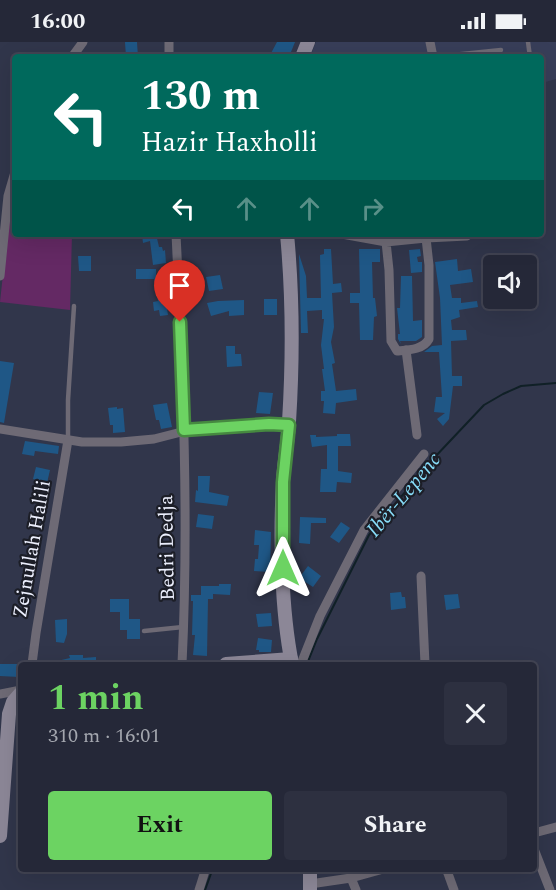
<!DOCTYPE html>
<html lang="en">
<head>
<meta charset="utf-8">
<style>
  body { margin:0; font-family:Spectral,serif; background:#2d3040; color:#f1f3f6; height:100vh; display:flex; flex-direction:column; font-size:22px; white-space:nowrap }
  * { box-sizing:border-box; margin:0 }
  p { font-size:20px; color:#a3a6ae }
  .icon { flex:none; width:33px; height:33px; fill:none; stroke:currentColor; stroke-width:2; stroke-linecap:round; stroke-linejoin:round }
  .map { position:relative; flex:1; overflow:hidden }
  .sheet { position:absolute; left:18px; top:620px; width:519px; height:210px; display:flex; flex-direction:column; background:#252838; border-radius:6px; box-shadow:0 6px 24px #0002,0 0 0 2px #424453 }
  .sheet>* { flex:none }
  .hud { position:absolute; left:12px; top:12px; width:532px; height:183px; border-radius:6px; box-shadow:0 6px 24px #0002,0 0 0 2px #424453; background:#00695c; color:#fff; overflow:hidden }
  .tools { position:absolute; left:483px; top:213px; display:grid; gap:12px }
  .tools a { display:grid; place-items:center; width:54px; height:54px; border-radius:6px; background:#252838; box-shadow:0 6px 24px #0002,0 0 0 2px #424453; font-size:30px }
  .pin { position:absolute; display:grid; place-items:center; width:51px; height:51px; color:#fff; margin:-62px -26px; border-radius:50% 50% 50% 0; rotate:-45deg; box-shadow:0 0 6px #0007 }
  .pin .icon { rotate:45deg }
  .me { position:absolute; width:66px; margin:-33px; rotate:0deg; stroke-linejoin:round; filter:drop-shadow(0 0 4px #0008) }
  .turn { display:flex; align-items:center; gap:21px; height:126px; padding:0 30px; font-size:27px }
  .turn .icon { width:78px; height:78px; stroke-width:2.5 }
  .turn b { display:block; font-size:42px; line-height:51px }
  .lanes { display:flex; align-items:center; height:57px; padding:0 30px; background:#0003; justify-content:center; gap:30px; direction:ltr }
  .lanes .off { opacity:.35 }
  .round { display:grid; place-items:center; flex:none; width:63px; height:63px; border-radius:6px; background:#2d3040 }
  .overview { display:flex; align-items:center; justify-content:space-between; height:102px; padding:0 30px }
  h1 { font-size:36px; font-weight:700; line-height:45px; color:#6cd362 }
  .action { display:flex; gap:12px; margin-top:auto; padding:12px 30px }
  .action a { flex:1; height:69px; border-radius:6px; background:#6cd362; color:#111; font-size:24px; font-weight:700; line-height:69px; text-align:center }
  .action a+a { background:#2d3040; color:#f1f3f6 }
  .status { display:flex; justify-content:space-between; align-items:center; height:42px; padding:0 30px; background:#252838; direction:ltr }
  .status svg { height:16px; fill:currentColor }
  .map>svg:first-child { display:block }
  .built { fill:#383e59 }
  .green { fill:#642964 }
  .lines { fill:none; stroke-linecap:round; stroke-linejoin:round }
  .stream { stroke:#102026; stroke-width:2 }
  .building { fill:#1f5786 }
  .lane { stroke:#6e6a75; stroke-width:4.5 }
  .street { stroke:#6e6a75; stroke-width:9 }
  .secondary { stroke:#8c8797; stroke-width:14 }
  .route-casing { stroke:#468940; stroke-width:15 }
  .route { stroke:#6cd362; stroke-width:10 }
  .labels { text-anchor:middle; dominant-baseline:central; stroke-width:4.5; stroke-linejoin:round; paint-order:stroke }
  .street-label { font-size:20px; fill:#eceffd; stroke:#1c1e27 }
  .water-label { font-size:21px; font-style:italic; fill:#87dcf8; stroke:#1c1e27 }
</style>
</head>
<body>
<div class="status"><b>16:00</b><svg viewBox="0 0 49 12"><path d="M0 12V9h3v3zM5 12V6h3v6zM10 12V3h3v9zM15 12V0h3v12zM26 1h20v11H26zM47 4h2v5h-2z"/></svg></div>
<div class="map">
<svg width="556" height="848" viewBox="0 0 556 848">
  <rect width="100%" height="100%" fill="#31364b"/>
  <path class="built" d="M316 0H556V37L542 41V15H310Z"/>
  <path class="green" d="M12 148 15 149V192H72L70 268 0 260Z"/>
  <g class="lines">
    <g class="stream">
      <path d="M307 622 317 597 369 493 433 417 484 363 503 352 521 344 556 341"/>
      <path d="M205 848 213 826"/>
    </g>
  </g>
  <g class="building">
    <path d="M125 0H137L138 15H126Z"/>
    <path d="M277 0H295L289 15H269Z"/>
    <path d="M156 192 159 205H162L163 209 165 208 166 221 153 223 150 199 143 201 142 193Z"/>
    <path d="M324 207H331L333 242 341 241 342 250 332 251 334 285 331 300 335 321 332 322 336 349 356 347 357 358 336 361 335 372 323 371 324 359H321V349H325L322 327H324L321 303 324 277H322V268L307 269 308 291H301L299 212 306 234 307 256H321L320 213 324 212Z"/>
    <path d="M359 207H380V220H372L373 256H375L377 274 374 275 373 298H360L359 261H350V251H360Z"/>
    <path d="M420 207 421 214 417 215 418 220H422V230L411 231 409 208Z"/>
    <path d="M78 214H91V229H79Z"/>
    <path d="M457 217 458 229 471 227 473 240 450 243 452 256H461V261L477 259 478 265 459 268 460 275 451 278 452 288H466L467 298 451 299 452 334H462V344H453L449 377 443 384 437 377 445 371 434 370 436 355H442L439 310H424L432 304 442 303 440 256 435 220Z"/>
    <rect x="136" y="227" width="20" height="10"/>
    <path d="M220 233 223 247 209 249 206 235Z"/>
    <path d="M169 234 172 247 164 248 168 273 160 274 159 268 154 269 153 260 158 259 154 237Z"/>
    <path d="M401 234H412L413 279 422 278V295L416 299H400L401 302 398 297V292H400L397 266H400Z"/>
    <rect x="264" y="257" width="13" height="16"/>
    <path d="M244 258V273L229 274V269L211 274 207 261 218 259Z"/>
    <path d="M226 304H235V312H241L242 324 227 325Z"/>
    <path d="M0 319 14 321 4 381 0 380Z"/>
    <path d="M259 350 273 351 270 372 256 371Z"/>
    <path d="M167 361 172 385 161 387 159 378H156L153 363Z"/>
    <path d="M117 365V367L123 366 125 390 113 391V383H110L108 366Z"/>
    <path d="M337 392H350L351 404H338V429L352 431 351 441 337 440 336 450H320L321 427H327V403L312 405 310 393H316V395L337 394Z"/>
    <path d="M25 399 59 404 58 412 35 409 34 414 22 412Z"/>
    <path d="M36 425 50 428 47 441 33 437Z"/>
    <path d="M198 434H210L209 450 229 454 227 464 195 460 196 448 198 449Z"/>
    <path d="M198 472 214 474 212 487 196 485Z"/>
    <path d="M300 475 326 476V481H311L310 502 299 501Z"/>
    <path d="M341 480 350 486 339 501 330 495Z"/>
    <path d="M255 488 271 490 270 530 254 529 255 517H258L259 503H254Z"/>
    <path d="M308 524 321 534 313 545 299 536Z"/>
    <path d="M219 542H231L230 553 213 552V557H208L207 614 193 613 195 593H192L193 559H191V553H201V544H219Z"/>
    <path d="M401 550 402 555H405L406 566 391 568 390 551Z"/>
    <path d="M458 552 460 566 446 568 444 553Z"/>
    <path d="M110 557H129V577H140V597H127V588H120V570H110Z"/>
    <path d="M271 571 272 584 258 585 256 572Z"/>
    <path d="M67 577V592L64 601 56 600 55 578Z"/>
    <path d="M258 596 272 598 271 610H259V608H256Z"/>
    <path d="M69 613H83V616L96 615V622H53V620L70 616Z"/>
    <path d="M0 622H20L19 635 0 634Z"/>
  </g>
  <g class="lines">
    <g class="lane">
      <path d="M528 0 530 15"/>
      <path d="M433 15 501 8"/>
      <path d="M68 398V358L74 264"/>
      <path d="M144 589 183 585"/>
    </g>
    <g class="street">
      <path d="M169 0V15"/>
      <path d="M430 0 433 15"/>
      <path d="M72 15 83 0"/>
      <path d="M176 192C183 335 189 479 182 622"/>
      <path d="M342 192 386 200 426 196 429 223V297C423 308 408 308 397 309L391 299 389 228 386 200"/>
      <path d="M426 196 467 194"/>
      <path d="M0 234 8 154 15 130"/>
      <path d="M406 308 417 393"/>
      <path d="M0 387 82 400H121L154 397 193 387 269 382 289 383"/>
      <path d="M421 534 425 622"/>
      <path d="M32 622 36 591 68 398"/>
      <path d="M301 622 320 574 364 488 424 412"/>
      <path d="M0 652 21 648"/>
      <path d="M534 791 556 785"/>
      <path d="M534 807 550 848"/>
      <path d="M446 826 454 848"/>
      <path d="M351 836 356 848"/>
      <path d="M310 842 351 836 387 826"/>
      <path d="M199 848 206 826"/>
    </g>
    <g class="secondary">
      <path d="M302 15 308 0"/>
      <path d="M287 192C293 256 293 316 289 380 288 400 284 420 283 439 280 496 281 567 292 622"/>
      <path d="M226 622 291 617"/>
      <path d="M0 794 9 672 13 660 21 651"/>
      <path d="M310 826V848"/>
    </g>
  </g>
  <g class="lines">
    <g class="route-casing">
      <path id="route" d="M180 280 184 388 269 382 289 383 283 440V526"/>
    </g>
    <use href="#route" class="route"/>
  </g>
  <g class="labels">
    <g class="street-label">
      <text transform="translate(167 506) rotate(-91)">Bedri Dedja</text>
      <text transform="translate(32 507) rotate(-80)">Zejnullah Halili</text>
    </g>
    <g class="water-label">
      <text transform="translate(404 453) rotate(-50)">Ibër-Lepenc</text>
    </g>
  </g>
</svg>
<div class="tools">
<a><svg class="icon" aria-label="sound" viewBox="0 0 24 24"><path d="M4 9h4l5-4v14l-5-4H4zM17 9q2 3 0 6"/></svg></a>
</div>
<div class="pin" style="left:180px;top:280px;background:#d93025"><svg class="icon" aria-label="arrive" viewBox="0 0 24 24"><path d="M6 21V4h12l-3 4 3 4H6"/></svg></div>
<svg class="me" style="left:283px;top:526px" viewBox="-20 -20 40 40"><path d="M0-17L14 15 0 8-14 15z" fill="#6cd362" stroke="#fff" stroke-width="4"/></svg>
<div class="hud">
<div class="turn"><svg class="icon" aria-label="left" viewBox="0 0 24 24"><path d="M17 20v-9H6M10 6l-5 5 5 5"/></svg><div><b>130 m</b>Hazir Haxholli</div></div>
<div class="lanes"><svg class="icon" aria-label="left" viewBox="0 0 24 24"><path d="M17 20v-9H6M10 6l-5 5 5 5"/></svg><svg class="icon off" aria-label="ahead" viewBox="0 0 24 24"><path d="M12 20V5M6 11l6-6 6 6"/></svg><svg class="icon off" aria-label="ahead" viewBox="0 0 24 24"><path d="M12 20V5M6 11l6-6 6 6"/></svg><svg class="icon off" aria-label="right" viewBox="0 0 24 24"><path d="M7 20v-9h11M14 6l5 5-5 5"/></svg></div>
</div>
<section class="sheet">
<div class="overview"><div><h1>1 min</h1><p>310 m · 16:01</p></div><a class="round"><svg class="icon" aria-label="close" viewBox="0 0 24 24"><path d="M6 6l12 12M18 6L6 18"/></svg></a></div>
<div class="action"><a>Exit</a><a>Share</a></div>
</section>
</div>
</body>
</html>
